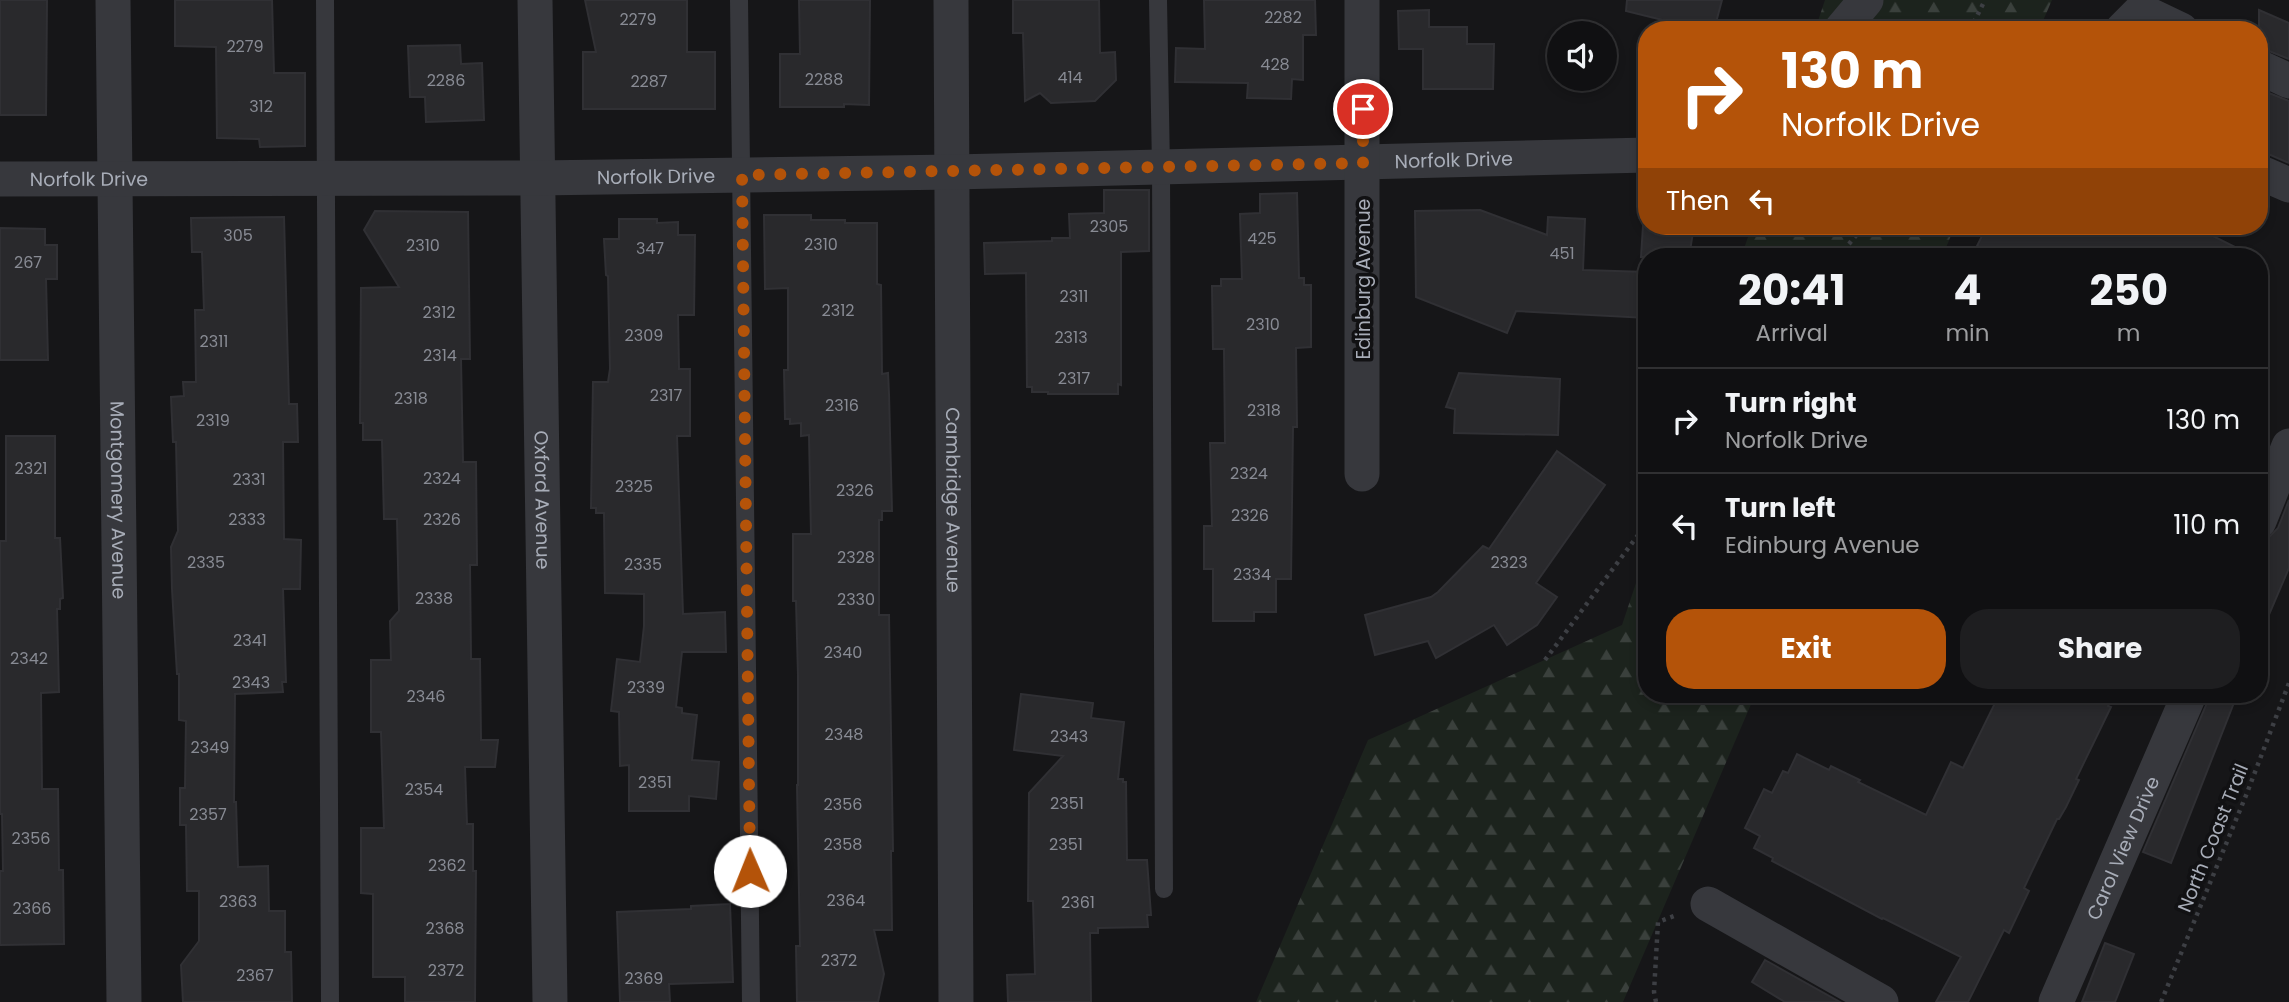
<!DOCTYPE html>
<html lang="en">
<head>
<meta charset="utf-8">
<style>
  body { margin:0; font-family:Poppins,sans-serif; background:#1e1e20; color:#f1f3f6; height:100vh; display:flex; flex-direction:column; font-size:26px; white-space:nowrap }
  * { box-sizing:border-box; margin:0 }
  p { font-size:23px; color:#9c9d9f }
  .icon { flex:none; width:38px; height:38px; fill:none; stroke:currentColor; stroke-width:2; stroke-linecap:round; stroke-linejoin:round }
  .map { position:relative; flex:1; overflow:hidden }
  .panel { position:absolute; left:1638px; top:248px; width:630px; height:455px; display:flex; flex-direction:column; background:#101012; border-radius:28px; box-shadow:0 4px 10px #0003,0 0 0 2px #303032 }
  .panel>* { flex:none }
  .banner { position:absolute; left:1638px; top:21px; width:630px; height:214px; border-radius:28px; box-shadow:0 4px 10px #0003,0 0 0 2px #303032; background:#b45309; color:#fff; overflow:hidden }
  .controls { position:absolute; left:1547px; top:21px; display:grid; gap:14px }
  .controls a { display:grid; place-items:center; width:70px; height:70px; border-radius:50%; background:#101012; box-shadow:0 4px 10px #0003,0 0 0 2px #303032; font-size:35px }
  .pin { position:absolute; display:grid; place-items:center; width:60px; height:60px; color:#fff; margin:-30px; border:4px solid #fff; border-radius:50%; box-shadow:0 2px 7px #0007 }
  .me { position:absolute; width:77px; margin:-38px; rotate:359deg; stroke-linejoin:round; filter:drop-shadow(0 0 5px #0008) }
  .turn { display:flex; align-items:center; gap:24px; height:147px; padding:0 28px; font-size:32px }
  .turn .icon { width:91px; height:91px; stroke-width:2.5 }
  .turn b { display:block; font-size:49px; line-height:60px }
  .then { display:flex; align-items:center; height:66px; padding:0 28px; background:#0003; gap:14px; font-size:26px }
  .eta { display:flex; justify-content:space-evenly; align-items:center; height:119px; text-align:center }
  .eta b { font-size:42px; font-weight:700; line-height:49px }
  .cta { display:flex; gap:14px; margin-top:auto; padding:14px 28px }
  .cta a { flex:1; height:80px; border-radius:28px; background:#b45309; color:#fff; font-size:28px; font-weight:700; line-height:80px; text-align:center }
  .cta a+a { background:#1e1e20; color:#f1f3f6 }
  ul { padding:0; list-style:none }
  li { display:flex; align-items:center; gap:21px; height:105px; padding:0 28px; border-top:2px solid #303032 }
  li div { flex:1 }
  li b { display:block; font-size:26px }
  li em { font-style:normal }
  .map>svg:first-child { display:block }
  .forest { fill:url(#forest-firs) }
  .building { fill:#29292c; stroke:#303034; stroke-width:2 }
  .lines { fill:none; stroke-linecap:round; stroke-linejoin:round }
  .path { stroke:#3d3f44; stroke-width:4.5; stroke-dasharray:3.5 5; stroke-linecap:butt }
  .service { stroke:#37383d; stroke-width:18 }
  .minor { stroke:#37383d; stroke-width:35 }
  .route { stroke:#b45309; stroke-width:12; stroke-dasharray:0 21.6 }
  .labels { text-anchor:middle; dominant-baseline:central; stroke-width:7; stroke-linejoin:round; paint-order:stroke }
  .number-label { font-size:16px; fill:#888b94 }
  .street-label { font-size:19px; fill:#a8adb8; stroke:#111113 }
</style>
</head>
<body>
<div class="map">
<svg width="2289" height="1002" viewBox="0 0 2289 1002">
  <defs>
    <pattern id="forest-firs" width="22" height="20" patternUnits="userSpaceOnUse" patternTransform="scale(1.75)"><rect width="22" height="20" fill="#1c231d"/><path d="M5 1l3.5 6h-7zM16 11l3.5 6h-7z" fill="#3a403c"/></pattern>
  </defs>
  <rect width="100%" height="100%" fill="#161618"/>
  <g class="forest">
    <path d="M1825 0H2052L2039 30H1815Z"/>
    <path d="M1752 226H1955L1942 257H1741Z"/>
    <path d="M1647 550V695H1755L1623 1002H1256L1368 740 1622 625Z"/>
  </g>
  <g class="building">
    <path d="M0 0H47L46 115H0Z"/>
    <path d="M175 0H272L274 73H305V146L260 147 259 139 217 138 216 47 175 46Z"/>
    <path d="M585 0H687V52H715V109H583V52H596Z"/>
    <path d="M799 0H870L869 105 844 104V107H780V54H800Z"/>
    <path d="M1013 0H1099L1100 53 1115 52 1116 80 1095 101 1051 103 1040 93 1025 101 1023 33H1013Z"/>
    <path d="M1204 0H1315L1316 35H1303V80L1292 79 1291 99 1247 98 1248 83 1175 82 1176 48 1205 49Z"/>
    <path d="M1627 0H1722L1714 30H1703L1626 11Z"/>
    <path d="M1429 10V27H1467V44H1494L1493 89H1423V49H1399L1398 11Z"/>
    <path d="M2259 10 2289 23V59L2259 47Z"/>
    <path d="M460 45 461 64 482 63 484 120 426 122 425 97H410L408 46Z"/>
    <path d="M2259 89 2289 101V163L2259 150Z"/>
    <path d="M1104 190H1149V251L1121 252V385L1118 384V394H1048V392H1032V387H1027L1026 273 985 274 984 243 1052 241V238H1070L1069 214 1104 213Z"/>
    <path d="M1297 193 1299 278H1304V285H1311V347L1296 348 1297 427H1293L1291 579H1276V612H1254V621H1213V569H1204V526H1212L1210 443H1225L1224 349H1213L1212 286H1221V279H1242L1240 214 1260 213V194Z"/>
    <path d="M1480 210 1547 235 1548 217 1585 219 1583 270 1647 272V318L1516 311 1507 333 1416 297 1415 211Z"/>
    <path d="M375 211 468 212 470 359H461L463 462H476L477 565H470L471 659H480L481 740H498L495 767H465L467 824H473V871H476L475 1002H405V977H373V894L361 893V828H384L381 732H371V660H391L390 621 399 611 397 519H384L382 440H363V423H360L361 288 399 287 364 230Z"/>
    <path d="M764 215H811V220H845V223H877V284L881 285 882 374 888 373 889 394 892 511H882V520H879V615H889L893 851H891L892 930H874L884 974 878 1002H797L796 946H800L797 785H798V675L796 601H793V534H811L809 435 801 436V423L790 424V419H785L784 370H788V288L765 289Z"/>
    <path d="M284 217 289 404H297L298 442H283L284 539 301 540 300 589H283L286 682H282L283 692 235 694 234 802H236L238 867 268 866 269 911H285V952H291L292 1002H183L181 965 199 941V891H187L186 825H180V788H185L186 721 179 720V674H177L172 589 171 547 178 531 176 442H173L171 397 184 396 183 382H196L195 310H204L202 252H192L191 218Z"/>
    <path d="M619 219H657V223L678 222V235H695L694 315H678L679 369H690V436H677L683 614 725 612 726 652H682L676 707 682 708V713L697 715 692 760 719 762 716 799 689 796V811H629V765L620 766 619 712 611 711 617 659 640 662 644 626V594L605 593 604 513H596V508H591L593 382H608L610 369 608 276 606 275 604 239H619Z"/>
    <path d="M1643 226H1694L1689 257H1641Z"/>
    <path d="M1987 226H2193L2255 257H2000L1977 246Z"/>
    <path d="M0 228 45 229V245H57V279H46L48 360H0Z"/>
    <path d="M1459 373 1560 379 1558 435 1454 433 1455 409 1446 407Z"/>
    <path d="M6 436H55V538H60L63 598 60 599V609H57L59 692 41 693 42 789H58L59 870H63L64 944 0 945V871H3L2 814H0V541H6Z"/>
    <path d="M1557 451 1605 485 1536 583 1557 597 1537 625 1507 645 1494 625 1436 658 1428 641 1375 655 1365 615 1431 597 1438 592 1483 546 1489 549Z"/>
    <path d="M2289 500V568L2259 638V560L2268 538 2278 528Z"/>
    <path d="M1021 694 1093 703 1091 718 1124 722 1118 779H1123V782H1126L1127 860H1147L1151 915H1147L1148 927 1098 928V933H1090L1091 1002H1008L1007 975 1035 974 1033 901H1028L1029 793 1063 756 1014 750Z"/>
    <path d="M1999 695H2113L2108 706 2111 707 2076 779 2079 780 2066 807 2059 819H2057L2032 871 2024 888 2029 891 2009 933 2004 930 1968 1002H1936L1961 957 1883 918 1882 919 1772 861 1773 858 1754 848 1760 836 1745 828 1764 789 1772 793 1783 771 1788 773 1797 754 1829 770 1831 766 1860 780 1858 782 1926 815 1951 762 1963 768Z"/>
    <path d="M2209 695H2237L2171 863 2143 852 2207 703Z"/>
    <path d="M730 904 733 982 669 984 670 1002H620L617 912 691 909V906Z"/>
    <path d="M2105 943 2134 954 2115 1002H2082Z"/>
    <path d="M1765 960 1840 1002H1785L1752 982Z"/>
  </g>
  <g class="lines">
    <g class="path">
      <path d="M1970 30 1985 0"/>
      <path d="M1838 257 1864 226"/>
      <path d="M1545 660 1647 523"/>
      <path d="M1656 1002 1654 992 1658 922 1674 916"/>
      <path d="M2161 1002 2247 793 2289 683"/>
    </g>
    <g class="service">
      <path d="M325 0 330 1002"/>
      <path d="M739 0 751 1002"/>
      <path d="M1158 0 1161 168 1164 889"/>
    </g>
    <g class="minor">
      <path id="s1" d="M113 0 124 1002"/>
      <path id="s2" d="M535 0 550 1002"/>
      <path id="s3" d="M951 0 956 1002"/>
      <path d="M1841 30 1866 0"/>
      <path d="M2122 30 2141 11 2181 30"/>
      <path d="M2259 67 2289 81"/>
      <path d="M2259 172 2289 185"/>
      <path id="s4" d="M0 179 537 178 953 172 1647 155"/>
      <path d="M1362 474V0"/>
      <path d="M2259 521 2289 446"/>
      <path d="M1708 904 1881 1002"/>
      <path id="s5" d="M2056 1002 2189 695"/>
    </g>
  </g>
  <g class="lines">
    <path class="route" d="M750 871 742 175 1363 163V109"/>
  </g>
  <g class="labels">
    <g class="number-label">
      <text x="1283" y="17">2282</text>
      <text x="638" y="19">2279</text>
      <text x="245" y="46">2279</text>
      <text x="1275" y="64">428</text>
      <text x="1070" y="77">414</text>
      <text x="824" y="79">2288</text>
      <text x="446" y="80">2286</text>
      <text x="649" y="81">2287</text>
      <text x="261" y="106">312</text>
      <text x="1109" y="226">2305</text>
      <text x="238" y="235">305</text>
      <text x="1262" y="238">425</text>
      <text x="821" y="244">2310</text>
      <text x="423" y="245">2310</text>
      <text x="650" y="248">347</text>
      <text x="1562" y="253">451</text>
      <text x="28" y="262">267</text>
      <text x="1074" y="296">2311</text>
      <text x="838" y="310">2312</text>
      <text x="439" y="312">2312</text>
      <text x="1263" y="324">2310</text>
      <text x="644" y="335">2309</text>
      <text x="1071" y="337">2313</text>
      <text x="214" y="341">2311</text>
      <text x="440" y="355">2314</text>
      <text x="1074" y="378">2317</text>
      <text x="666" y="395">2317</text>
      <text x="411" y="398">2318</text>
      <text x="842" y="405">2316</text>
      <text x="1264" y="410">2318</text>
      <text x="213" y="420">2319</text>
      <text x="31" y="468">2321</text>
      <text x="1249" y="473">2324</text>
      <text x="442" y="478">2324</text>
      <text x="249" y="479">2331</text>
      <text x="634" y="486">2325</text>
      <text x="855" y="490">2326</text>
      <text x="1250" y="515">2326</text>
      <text x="247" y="519">2333</text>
      <text x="442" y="519">2326</text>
      <text x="856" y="557">2328</text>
      <text x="206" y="562">2335</text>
      <text x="1509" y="562">2323</text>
      <text x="643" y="564">2335</text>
      <text x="1252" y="574">2334</text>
      <text x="434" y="598">2338</text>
      <text x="856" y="599">2330</text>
      <text x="250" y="640">2341</text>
      <text x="843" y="652">2340</text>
      <text x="29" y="658">2342</text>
      <text x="251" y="682">2343</text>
      <text x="646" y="687">2339</text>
      <text x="426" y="696">2346</text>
      <text x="844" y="734">2348</text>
      <text x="1069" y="736">2343</text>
      <text x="210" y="747">2349</text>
      <text x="655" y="782">2351</text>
      <text x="424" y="789">2354</text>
      <text x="1067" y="803">2351</text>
      <text x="843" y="804">2356</text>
      <text x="208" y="814">2357</text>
      <text x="31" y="838">2356</text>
      <text x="843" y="844">2358</text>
      <text x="1066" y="844">2351</text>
      <text x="447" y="865">2362</text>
      <text x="846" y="900">2364</text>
      <text x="238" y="901">2363</text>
      <text x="1078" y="902">2361</text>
      <text x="32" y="908">2366</text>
      <text x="445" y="928">2368</text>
      <text x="839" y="960">2372</text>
      <text x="446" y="970">2372</text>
      <text x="255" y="975">2367</text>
      <text x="644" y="978">2369</text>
    </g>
    <g class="street-label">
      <text stroke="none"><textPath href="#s4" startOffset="1454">Norfolk Drive</textPath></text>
      <text stroke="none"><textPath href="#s4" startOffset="656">Norfolk Drive</textPath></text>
      <text stroke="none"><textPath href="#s4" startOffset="89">Norfolk Drive</textPath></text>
      <text transform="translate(1363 279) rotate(-90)">Edinburg Avenue</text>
      <text stroke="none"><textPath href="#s1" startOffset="500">Montgomery Avenue</textPath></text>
      <text stroke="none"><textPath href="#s2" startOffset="500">Oxford Avenue</textPath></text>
      <text stroke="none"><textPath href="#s3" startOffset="500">Cambridge Avenue</textPath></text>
      <text transform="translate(2213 838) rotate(-68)">North Coast Trail</text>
      <text stroke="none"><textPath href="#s5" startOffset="168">Carol View Drive</textPath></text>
    </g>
  </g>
</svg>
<div class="controls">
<a><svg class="icon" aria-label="sound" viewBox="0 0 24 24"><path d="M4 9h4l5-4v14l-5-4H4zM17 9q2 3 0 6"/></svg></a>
</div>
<div class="pin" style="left:1363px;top:109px;background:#d93025"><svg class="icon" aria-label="arrive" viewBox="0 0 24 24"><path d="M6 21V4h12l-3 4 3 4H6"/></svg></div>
<svg class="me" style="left:750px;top:871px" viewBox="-20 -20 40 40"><circle r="19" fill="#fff"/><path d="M0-13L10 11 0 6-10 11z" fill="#b45309"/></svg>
<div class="banner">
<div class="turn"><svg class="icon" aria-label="right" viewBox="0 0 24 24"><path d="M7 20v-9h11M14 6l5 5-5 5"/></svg><div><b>130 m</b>Norfolk Drive</div></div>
<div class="then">Then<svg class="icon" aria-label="left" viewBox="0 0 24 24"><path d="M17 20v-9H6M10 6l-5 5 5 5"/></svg></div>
</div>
<section class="panel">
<div class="eta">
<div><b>20:41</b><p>Arrival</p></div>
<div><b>4</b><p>min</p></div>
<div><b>250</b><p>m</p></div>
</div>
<ul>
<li><svg class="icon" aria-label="right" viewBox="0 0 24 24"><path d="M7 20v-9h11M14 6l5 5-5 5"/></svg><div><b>Turn right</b><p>Norfolk Drive</p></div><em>130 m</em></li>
<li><svg class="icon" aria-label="left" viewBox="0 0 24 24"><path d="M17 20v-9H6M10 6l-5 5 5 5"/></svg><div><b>Turn left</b><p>Edinburg Avenue</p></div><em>110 m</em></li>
</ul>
<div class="cta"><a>Exit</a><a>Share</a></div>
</section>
</div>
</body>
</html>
